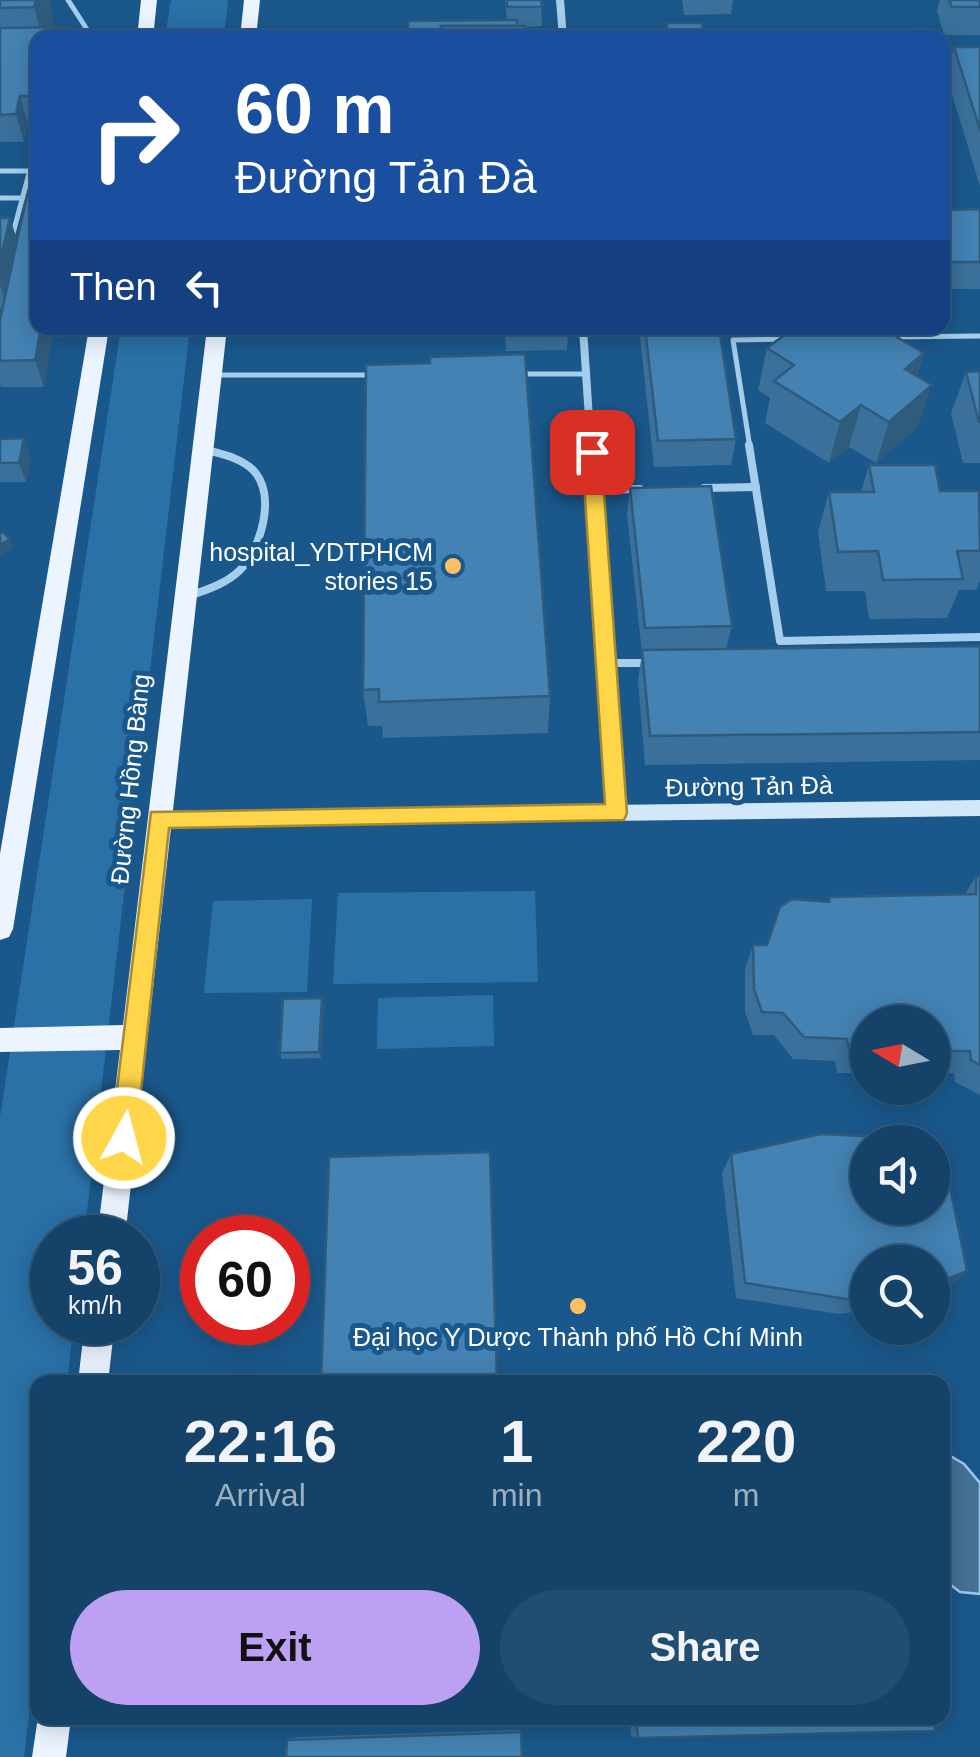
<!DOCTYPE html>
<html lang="en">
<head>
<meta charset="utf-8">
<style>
  body { margin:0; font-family:Arial,sans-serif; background:#214d71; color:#f1f3f6; height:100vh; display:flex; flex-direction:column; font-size:38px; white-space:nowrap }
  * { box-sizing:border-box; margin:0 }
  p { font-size:32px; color:#9db0c0 }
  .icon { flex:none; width:55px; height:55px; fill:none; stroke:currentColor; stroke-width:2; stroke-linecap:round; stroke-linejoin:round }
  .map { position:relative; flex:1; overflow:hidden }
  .drawer { position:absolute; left:30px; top:1375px; width:920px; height:350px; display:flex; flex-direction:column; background:#144268; border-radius:20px; box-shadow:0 5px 25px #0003,0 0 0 2px #335b7c }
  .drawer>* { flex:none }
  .top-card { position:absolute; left:30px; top:30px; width:920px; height:305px; border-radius:20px; box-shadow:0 5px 25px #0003,0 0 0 2px #335b7c; background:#1a4fa0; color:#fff; overflow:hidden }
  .needle { width:65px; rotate:280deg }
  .fabs { position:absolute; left:850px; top:1005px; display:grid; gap:20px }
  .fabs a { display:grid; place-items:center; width:100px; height:100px; border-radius:50%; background:#144268; box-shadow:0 5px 25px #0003,0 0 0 2px #335b7c; font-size:50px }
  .speed { position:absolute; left:30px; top:1215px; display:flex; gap:20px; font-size:50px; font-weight:700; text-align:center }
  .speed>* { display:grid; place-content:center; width:130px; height:130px; border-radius:50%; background:#144268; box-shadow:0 5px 25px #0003,0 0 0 2px #335b7c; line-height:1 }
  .speed small { font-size:25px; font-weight:400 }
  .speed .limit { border:15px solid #d22; background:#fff; color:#111 }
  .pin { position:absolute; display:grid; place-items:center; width:85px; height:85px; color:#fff; margin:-42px; border-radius:20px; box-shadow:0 5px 15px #0006 }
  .me { position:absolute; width:110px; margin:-55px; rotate:7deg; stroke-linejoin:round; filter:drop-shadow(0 0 8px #0008) }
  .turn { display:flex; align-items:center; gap:35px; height:210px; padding:0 40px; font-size:45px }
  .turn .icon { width:130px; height:130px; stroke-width:2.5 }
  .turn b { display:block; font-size:70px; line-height:85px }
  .then { display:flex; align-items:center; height:95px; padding:0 40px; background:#0003; gap:20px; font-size:38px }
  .eta { display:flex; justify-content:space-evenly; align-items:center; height:170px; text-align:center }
  .eta b { font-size:60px; font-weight:700; line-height:70px }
  .button { display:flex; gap:20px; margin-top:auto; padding:20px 40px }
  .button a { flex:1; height:115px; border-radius:60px; background:#bca0f2; color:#111; font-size:40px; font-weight:700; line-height:115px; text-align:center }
  .button a+a { background:#214d71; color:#f1f3f6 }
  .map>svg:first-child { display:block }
  .green { fill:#2a71a7 }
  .water { fill:#457195; stroke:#98caef; stroke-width:2.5 }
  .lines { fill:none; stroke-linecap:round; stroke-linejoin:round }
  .lane-far1 { stroke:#a5ceed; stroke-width:5 }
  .lane { stroke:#a5ceed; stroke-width:8 }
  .street-far1 { stroke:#a5ceed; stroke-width:8 }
  .street { stroke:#a5ceed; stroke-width:9 }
  .secondary { fill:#d2e8f9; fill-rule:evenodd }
  .primary { fill:#ecf5ff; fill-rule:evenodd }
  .wall { fill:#3a709a }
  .shaded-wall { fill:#2f5b7d }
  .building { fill:#4382b3; stroke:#2f5b7d; stroke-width:2.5 }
  .route { fill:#ffd54a; stroke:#a68a30; stroke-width:2.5 }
  .poi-dot { fill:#ffc062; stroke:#1a588b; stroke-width:4 }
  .labels { text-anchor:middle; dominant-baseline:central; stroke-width:10; stroke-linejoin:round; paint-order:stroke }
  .poi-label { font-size:25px; fill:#fff; stroke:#1a588b; text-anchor:end }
  .street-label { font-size:25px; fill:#fff; stroke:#1a588b }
</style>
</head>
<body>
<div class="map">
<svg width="980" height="1757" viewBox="0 0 980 1757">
  <rect width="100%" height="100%" fill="#1a588b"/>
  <g class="green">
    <path d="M171 0H228L224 37H165Z"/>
    <path d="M121 328H190L84 1237 52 1238V1322L74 1323 67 1382H38V1639L24 1757H0V1117Z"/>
    <path d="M535 891 538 982 333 984 338 893Z"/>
    <path d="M312 899 307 992 204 993 213 901Z"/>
    <path d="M493 995 494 1046 377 1049 378 998Z"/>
  </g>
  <path class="water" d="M942 1451 964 1464 980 1483V1594L960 1592 943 1579Z"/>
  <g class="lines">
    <g class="lane-far1">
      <path d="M68 0 90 34 144 33"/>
      <path d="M0 171H38"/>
      <path d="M0 198H38"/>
      <path d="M12 237 38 140"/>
      <path d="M888 337 980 336"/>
      <path d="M521 374H586"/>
      <path d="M216 375H372"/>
      <path d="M750 448 733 340 789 339"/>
    </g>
    <g class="lane">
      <path d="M749 445 780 641 980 637"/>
      <path d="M704 488 756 487"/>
      <path d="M594 490 640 489"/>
      <path d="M192 595C209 589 227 583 240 570 261 549 277 494 253 470 240 457 220 454 203 449"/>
      <path d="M606 663H647"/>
    </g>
    <g class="street-far1">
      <path d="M560 0 563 38"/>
      <path d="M583 328 591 448"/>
    </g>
    <path class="street" d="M591 445 616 813"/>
    <path class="secondary" d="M980 800V816L159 827 152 825 149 819 152 813 159 811Z"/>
    <g class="primary">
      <path d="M141 0H157L153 38H137Z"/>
      <path d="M244 0H260L256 38H240Z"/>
      <path d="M89 328H109L13 929 9 937 0 940V854Z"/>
      <path d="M207 328H227L125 1238H97L120 1050 0 1052V1028L123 1025Z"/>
      <path d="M85 1322H115L108 1382H78Z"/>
      <path d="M38 1717 71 1718 66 1757H32Z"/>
    </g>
  </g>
  <g class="wall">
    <path d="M0 0H49L53 18 51 28 67 27 68 30 38 38V124H28L24 142H0Z"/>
    <path d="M505 0H541L542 26 525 27V38L507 20Z"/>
    <path d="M682 0H733L731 14 684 15Z"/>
    <path d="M940 0H980V35H944L937 11Z"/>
    <path d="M954 47H980V186L946 75Z"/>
    <path d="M980 209V289H942V210Z"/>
    <path d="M0 218 44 387H1L0 384V320L2 309H0Z"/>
    <path d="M505 328H568L567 350 506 351Z"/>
    <path d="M639 328H719L736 439 731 465 654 467Z"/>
    <path d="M767 348 924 353 917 376 918 427 876 463 849 447 829 463 765 423 770 398 758 390Z"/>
    <path d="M366 365 550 696 548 733 383 738 382 726H368L363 690Z"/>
    <path d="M980 371V463H963L951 413 966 372Z"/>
    <path d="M0 439 31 457 26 482H0Z"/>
    <path d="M869 465 940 491 980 496V581L976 590H959L947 618 869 619 865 591H826L818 532 829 492H861Z"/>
    <path d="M630 488 732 626 726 649 980 646V760L645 765 638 680 642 653 627 514Z"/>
    <path d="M976 876 980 877V1095L955 1082 954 1073H932V1022H868V1073H837L835 1061 793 1059 774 1035H753L745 1012V969L753 945H767L828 902 830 897 965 894Z"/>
    <path d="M324 1004 321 1058 282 1059 280 1053Z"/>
    <path d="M731 1154 949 1287 868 1262V1310L839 1314 736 1298 722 1173Z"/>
    <path d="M630 1718H933L638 1738 631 1736Z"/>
    <path d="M519 1730 521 1732 287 1740 298 1737Z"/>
  </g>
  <g class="shaded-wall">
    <path d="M36 0H49L53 18 49 38H42L34 7Z"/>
    <path d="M20 96 28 124 24 142 16 114Z"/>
    <path d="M10 218 21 252 8 309 0 285V261Z"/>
    <path d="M41 328H55L44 387 35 360Z"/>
    <path d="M924 353 911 395 905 369Z"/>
    <path d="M932 385 918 427 876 463 889 422Z"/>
    <path d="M861 405 849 447 829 463 840 422Z"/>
    <path d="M24 438 31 457 26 482 19 463Z"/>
    <path d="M10 539 14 548 0 557V545Z"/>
    <path d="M322 998 324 1004 321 1058 319 1052Z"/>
    <path d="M967 1271 949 1287 932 1293V1285Z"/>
  </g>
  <g class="building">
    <path d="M0 0H36L34 7 0 8Z"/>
    <path d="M507 0H541L542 7H507Z"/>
    <path d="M949 0H980V7H952Z"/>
    <path d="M517 20V26H441V38H408V21Z"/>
    <path d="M667 23H702L704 38H668Z"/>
    <rect x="441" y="26" width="84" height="12"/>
    <path d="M67 27 65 38H38V96H20L16 114 0 115V28Z"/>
    <path d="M68 30H99L97 38H94L93 35 69 36Z"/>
    <path d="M93 35V38H69V36Z"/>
    <path d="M954 47H980V130Z"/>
    <path d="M27 195H38V328H41L35 360 0 361V320Z"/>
    <path d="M980 209V262H942V210Z"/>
    <path d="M0 218H10L0 261Z"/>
    <path d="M645 328H719L736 439 658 441Z"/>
    <path d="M794 328H835L837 329 839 328H881L924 353 905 369 932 385 889 422 861 405 840 422 774 381 794 365 767 348Z"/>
    <path d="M525 354 550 696 379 702V689L363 690 366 365 430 363V357Z"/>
    <path d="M980 371V422H979L966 372Z"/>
    <path d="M24 438 19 463H0V439Z"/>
    <path d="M869 465H935L940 491H979L980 551H957L963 579 883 580 878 551 838 552 829 492H874Z"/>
    <path d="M711 486 732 626 645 628 630 488Z"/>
    <path d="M3 532 10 539 0 545V534Z"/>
    <path d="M980 646V732L650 736 642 650Z"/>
    <path d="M976 876 980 877V1065L971 1060 970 1051H932V1022H868V1051H849L847 1039 804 1037 783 1013 762 1012 754 989 753 945H767L780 907 792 899 829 902 830 897 976 894Z"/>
    <path d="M322 998 319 1052 280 1053 283 999Z"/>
    <path d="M821 1134 882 1137 913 1142H868V1208H932V1146L942 1148 967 1271 932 1285V1262H868V1298L853 1300 745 1283 731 1154Z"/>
    <path d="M490 1152 497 1382H321L329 1157Z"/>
    <path d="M636 1718H933L935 1731 638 1738Z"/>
    <path d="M521 1732 522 1757H286L287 1740Z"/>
  </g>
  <path class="route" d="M592 445 601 452 627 813 624 820 169 828 136 1138 132 1146 124 1150 115 1146 111 1138 151 812 605 804 582 452Z"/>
  <g class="poi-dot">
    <circle cx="453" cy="566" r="10"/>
    <circle cx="578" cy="1306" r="10"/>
  </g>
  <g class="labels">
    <g class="poi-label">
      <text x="433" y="552">hospital_YDTPHCM<tspan x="433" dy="29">stories 15</tspan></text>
      <text x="578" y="1337" text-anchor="middle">Đại học Y Dược Thành phố Hồ Chí Minh</text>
    </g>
    <g class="street-label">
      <text transform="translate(130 779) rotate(-84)">Đường Hồng Bàng</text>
      <text transform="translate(749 786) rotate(-1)">Đường Tản Đà</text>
    </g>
  </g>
</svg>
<div class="fabs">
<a><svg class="needle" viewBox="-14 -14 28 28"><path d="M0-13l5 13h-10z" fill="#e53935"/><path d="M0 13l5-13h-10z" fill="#9db0c0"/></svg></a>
<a><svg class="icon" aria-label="sound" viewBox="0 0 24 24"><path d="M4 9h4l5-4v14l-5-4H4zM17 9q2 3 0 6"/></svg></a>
<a><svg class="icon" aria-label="search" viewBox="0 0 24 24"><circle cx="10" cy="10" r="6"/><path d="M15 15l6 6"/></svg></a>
</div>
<div class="speed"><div>56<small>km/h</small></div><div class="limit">60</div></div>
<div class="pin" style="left:592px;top:452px;background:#d93025"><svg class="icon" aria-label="arrive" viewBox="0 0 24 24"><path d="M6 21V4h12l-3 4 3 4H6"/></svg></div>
<svg class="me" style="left:124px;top:1138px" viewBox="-20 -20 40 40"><circle r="17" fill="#ffd54a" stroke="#fff" stroke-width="3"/><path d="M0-11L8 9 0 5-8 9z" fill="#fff"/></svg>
<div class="top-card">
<div class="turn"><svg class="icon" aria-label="right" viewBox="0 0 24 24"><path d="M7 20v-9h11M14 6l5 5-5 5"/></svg><div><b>60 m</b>Đường Tản Đà</div></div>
<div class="then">Then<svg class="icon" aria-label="left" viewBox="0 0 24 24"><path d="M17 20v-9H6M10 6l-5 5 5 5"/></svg></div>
</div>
<section class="drawer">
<div class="eta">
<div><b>22:16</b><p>Arrival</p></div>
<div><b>1</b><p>min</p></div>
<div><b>220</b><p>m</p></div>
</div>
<div class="button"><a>Exit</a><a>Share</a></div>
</section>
</div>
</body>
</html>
